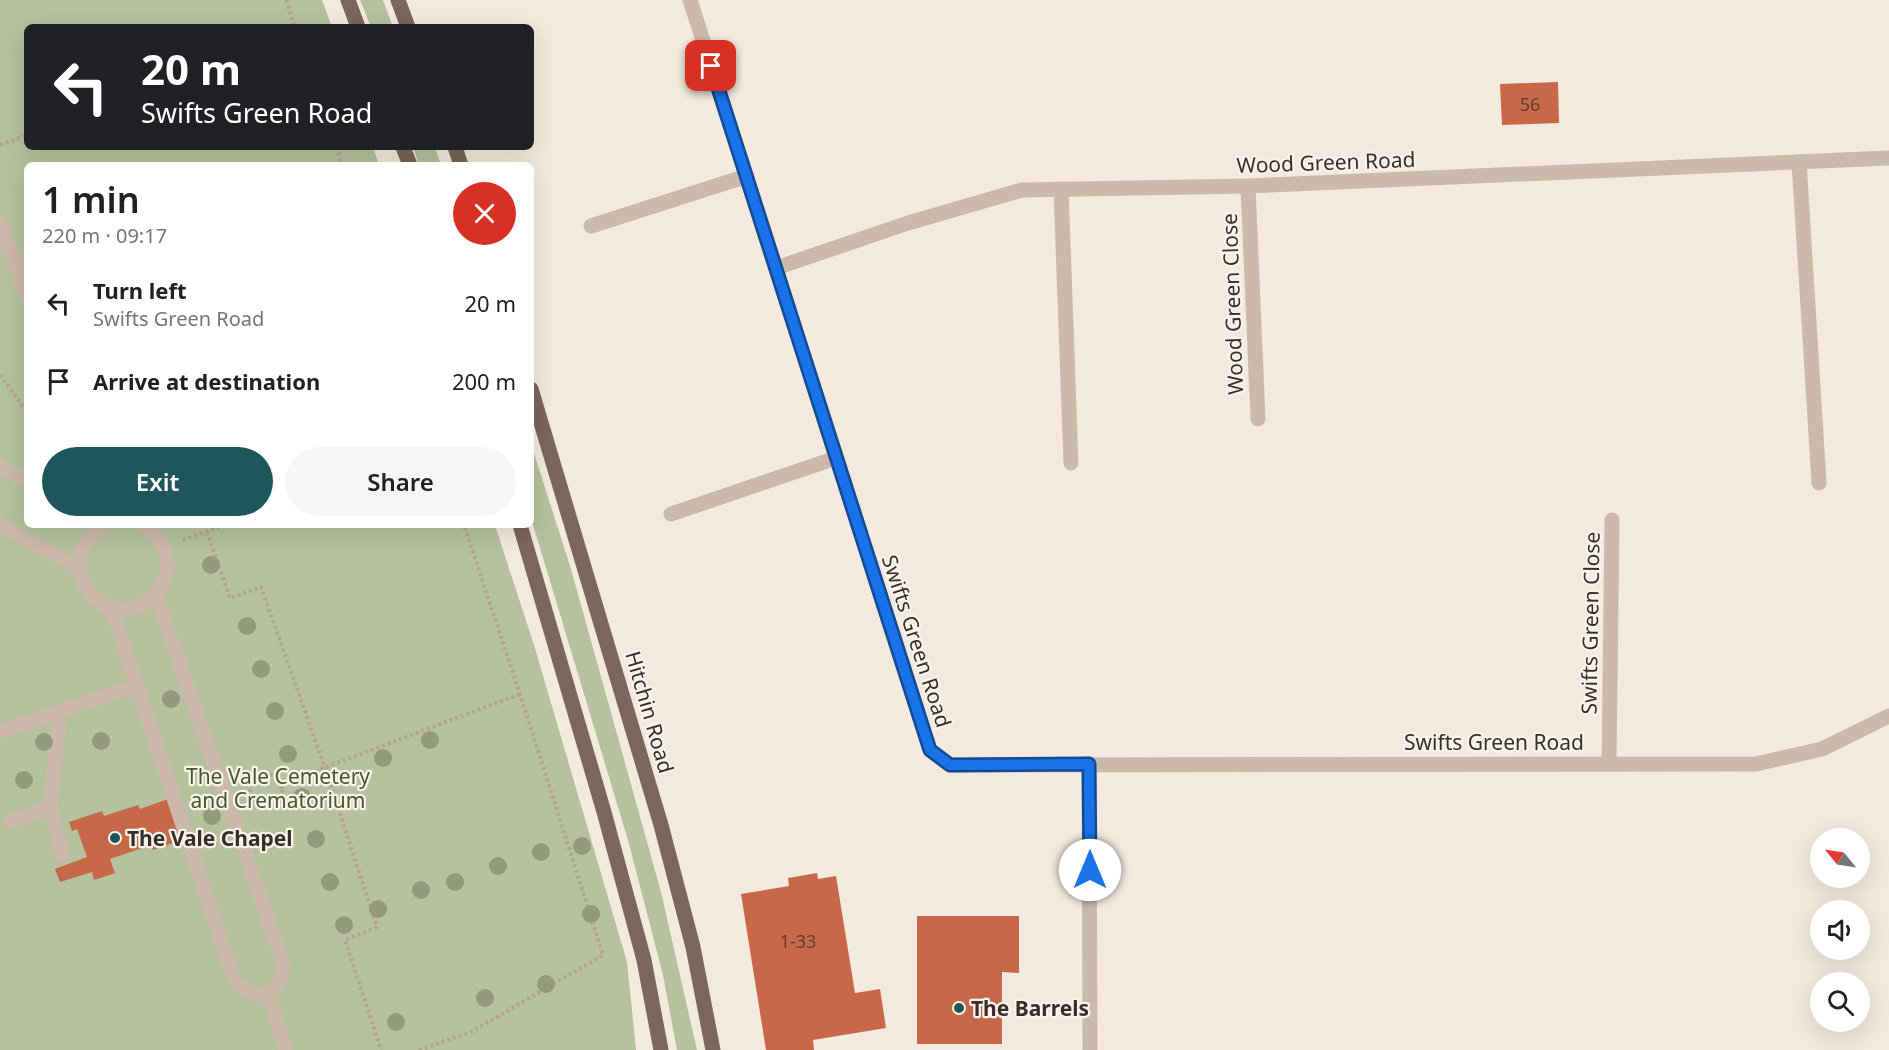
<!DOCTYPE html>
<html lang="en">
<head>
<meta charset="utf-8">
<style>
  body { margin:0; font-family:"Noto Sans",sans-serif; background:#f6f6f6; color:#202124; height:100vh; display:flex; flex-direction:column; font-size:22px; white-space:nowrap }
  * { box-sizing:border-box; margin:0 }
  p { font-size:20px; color:#757577 }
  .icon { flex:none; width:33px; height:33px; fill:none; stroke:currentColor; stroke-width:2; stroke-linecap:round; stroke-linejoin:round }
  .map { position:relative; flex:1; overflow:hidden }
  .details { position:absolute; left:24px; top:162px; width:510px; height:366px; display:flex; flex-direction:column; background:#fff; border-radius:9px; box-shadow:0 6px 24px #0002 }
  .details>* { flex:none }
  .banner { position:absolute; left:24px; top:24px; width:510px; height:126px; border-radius:9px; box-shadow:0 6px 24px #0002; background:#202124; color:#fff; overflow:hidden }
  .needle { width:39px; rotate:300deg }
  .buttons { position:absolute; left:1810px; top:828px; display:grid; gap:12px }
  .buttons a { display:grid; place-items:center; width:60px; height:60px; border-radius:50%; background:#fff; box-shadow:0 6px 24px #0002; font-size:30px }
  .pin { position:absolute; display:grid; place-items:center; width:51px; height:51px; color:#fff; margin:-26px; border-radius:12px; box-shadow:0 3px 9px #0006 }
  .me { position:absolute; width:66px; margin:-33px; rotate:0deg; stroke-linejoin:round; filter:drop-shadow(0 0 4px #0008) }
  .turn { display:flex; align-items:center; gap:21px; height:126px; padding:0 18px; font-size:27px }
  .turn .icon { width:78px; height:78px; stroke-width:2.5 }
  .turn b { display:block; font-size:42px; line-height:51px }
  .round { display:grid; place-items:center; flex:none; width:63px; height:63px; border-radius:32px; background:#f6f6f6 }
  .headline { display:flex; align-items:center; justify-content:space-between; height:102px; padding:0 18px }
  h1 { font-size:36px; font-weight:600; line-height:45px }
  .button { display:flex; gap:12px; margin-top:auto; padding:12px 18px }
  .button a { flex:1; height:69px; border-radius:36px; background:#1e565b; color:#fff; font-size:24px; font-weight:600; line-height:69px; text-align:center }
  .button a+a { background:#f6f6f6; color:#202124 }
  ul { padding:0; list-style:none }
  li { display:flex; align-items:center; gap:18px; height:78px; padding:0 18px }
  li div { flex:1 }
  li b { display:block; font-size:22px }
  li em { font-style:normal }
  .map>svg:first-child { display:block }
  .green { fill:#b5c29d }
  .building { fill:#c76948 }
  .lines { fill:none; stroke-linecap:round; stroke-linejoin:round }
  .path { stroke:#b7a393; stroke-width:4; stroke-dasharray:3 3; stroke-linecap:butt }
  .minor { stroke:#cbb9a9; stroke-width:15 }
  .major { stroke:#7a665a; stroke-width:15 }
  .tree { fill:#94997d }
  .route-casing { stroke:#114b97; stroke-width:15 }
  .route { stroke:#1a73e8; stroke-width:10 }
  .poi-dot { fill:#1e565b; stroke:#faf3ea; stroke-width:2 }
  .labels { text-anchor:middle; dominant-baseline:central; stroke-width:4.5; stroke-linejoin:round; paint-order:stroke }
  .number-label { font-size:18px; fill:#5c3d31 }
  .street-label { font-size:21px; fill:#382e29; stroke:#faf3ea }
  .park-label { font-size:21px; fill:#47572d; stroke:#faf3ea }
  .poi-label { font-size:21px; font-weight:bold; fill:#382e29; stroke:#faf3ea; text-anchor:start }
</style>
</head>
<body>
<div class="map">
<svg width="1889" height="1050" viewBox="0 0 1889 1050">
  <rect width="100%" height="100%" fill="#f3e9de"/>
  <g class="green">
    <path d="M0 0H322L332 27H27V147H373L379 165H27V525H495L534 645 627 962 636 1050H0Z"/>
    <path d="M360 0H383L393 27H371Z"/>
    <path d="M413 147H435L441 165H419Z"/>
    <path d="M531 444 571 569 661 892 697 1050H677L663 975 628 840 531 518Z"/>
  </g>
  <g class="building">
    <path d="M1558 82 1559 123 1502 125 1500 84Z"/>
    <path d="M168 799 181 840 153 850 151 845 110 859 115 873 94 880 92 872 60 882 55 869 87 857 77 829 72 831 69 822 102 811 104 816 138 805 140 809Z"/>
    <path d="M817 873 818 879 836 876 855 993 880 989 886 1028 813 1040 814 1050H766L741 894 789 886 788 878Z"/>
    <path d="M917 916H1019V973L1002 972V1044H917Z"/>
  </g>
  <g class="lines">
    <g class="path">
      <path d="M286 0 295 27"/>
      <path d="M0 145 27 135"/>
      <path d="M336 147 342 165"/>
      <path d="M0 375 27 412"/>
      <path d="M207 532 230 598 261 587 325 768 377 927 345 940 381 1050"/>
      <path d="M183 540 225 525"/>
      <circle cx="266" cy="790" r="16"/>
      <path d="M281 784 520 694"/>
      <path d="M419 1050 471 1032 603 955 520 694 464 525"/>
    </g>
    <g class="minor">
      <path d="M690 0 930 750 950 765 1756 764 1822 749 1889 716"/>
      <path d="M1799 162 1819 483"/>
      <path d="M1248 186 1258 419"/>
      <path d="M1061 189 1071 463"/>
      <path d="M0 222 27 296"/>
      <path d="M591 226 747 176"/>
      <path d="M776 268 908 223 1022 190 1248 186 1889 158"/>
      <path d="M0 466 27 481"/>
      <path d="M671 514 836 458"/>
      <path d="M0 525 79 568"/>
      <path d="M103 525C47 563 102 637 151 599 162 590 168 575 167 562 166 546 156 531 142 525"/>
      <path d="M156 595 283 963 280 981 269 997"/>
      <path d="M111 607 234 980 250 993 269 997"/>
      <path d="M60 712 50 808 63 856"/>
      <path d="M0 732 137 685"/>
      <path d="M1609 763 1612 520"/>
      <path d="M1089 764 1090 1050"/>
      <path d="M11 821 50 808"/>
      <path d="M269 997 286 1050"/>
    </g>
    <g class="major">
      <path d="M348 0 358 27"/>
      <path d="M398 0 408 27"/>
      <path d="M403 147 410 165"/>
      <path d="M455 147 461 165"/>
      <path d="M531 389 661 825 693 947 713 1050"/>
      <path d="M520 525 604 812 644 960 661 1050"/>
    </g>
  </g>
  <g class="tree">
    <circle cx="211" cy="565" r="9"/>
    <circle cx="247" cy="626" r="9"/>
    <circle cx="261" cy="669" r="9"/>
    <circle cx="171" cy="699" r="9"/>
    <circle cx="275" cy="711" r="9"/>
    <circle cx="430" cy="740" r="9"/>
    <circle cx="101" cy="741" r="9"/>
    <circle cx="44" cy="742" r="9"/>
    <circle cx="288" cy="754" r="9"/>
    <circle cx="383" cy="758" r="9"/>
    <circle cx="24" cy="780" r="9"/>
    <circle cx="302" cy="797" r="9"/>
    <circle cx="212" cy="816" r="9"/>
    <circle cx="316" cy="839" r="9"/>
    <circle cx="582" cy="846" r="9"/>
    <circle cx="541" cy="852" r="9"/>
    <circle cx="498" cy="866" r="9"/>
    <circle cx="330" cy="882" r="9"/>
    <circle cx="455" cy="882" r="9"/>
    <circle cx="421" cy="890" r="9"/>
    <circle cx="378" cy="909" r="9"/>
    <circle cx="591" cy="914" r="9"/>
    <circle cx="344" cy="925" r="9"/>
    <circle cx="546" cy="984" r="9"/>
    <circle cx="485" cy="998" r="9"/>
    <circle cx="396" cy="1022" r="9"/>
  </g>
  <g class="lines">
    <g class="route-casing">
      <path id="route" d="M711 66 930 750 950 765 1089 764 1090 870"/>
    </g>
    <use href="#route" class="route"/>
  </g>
  <g class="poi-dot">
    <circle cx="115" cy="838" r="6"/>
    <circle cx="959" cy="1008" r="6"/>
  </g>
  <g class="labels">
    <g class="number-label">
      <text x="1530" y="104">56</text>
      <text x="798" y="941">1-33</text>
    </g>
    <g class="street-label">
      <text transform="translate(1326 162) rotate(-2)">Wood Green Road</text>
      <text transform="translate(1232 304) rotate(-92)">Wood Green Close</text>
      <text transform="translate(1590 623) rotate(-89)">Swifts Green Close</text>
      <text transform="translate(917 641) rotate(72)">Swifts Green Road</text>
      <text transform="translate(650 712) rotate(74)">Hitchin Road</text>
      <text x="1494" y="742">Swifts Green Road</text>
    </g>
    <g class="park-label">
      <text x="278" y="776">The Vale Cemetery<tspan x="278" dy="24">and Crematorium</tspan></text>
    </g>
    <g class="poi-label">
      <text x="127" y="838">The Vale Chapel</text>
      <text x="971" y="1008">The Barrels</text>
    </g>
  </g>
</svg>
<div class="buttons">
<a><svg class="needle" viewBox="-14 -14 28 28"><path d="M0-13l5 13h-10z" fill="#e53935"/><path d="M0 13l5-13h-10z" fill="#757577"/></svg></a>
<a><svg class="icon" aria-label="sound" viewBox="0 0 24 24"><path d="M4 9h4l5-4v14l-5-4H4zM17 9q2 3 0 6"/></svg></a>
<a><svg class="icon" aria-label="search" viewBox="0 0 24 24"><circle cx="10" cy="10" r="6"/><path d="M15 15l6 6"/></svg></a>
</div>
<div class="pin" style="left:711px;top:66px;background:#d93025"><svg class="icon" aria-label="arrive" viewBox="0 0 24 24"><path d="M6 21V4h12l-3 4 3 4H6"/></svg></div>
<svg class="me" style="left:1090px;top:870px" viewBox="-20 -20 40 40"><circle r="19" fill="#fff"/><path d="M0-13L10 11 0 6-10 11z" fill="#1a73e8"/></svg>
<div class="banner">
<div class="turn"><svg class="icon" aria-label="left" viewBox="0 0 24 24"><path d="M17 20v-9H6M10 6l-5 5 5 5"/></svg><div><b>20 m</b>Swifts Green Road</div></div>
</div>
<section class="details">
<div class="headline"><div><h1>1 min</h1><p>220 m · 09:17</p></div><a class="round" style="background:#d93025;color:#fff"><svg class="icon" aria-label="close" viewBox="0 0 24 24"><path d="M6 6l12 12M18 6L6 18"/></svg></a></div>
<ul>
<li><svg class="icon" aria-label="left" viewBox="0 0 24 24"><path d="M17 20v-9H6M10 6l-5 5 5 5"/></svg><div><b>Turn left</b><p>Swifts Green Road</p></div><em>20 m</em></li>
<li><svg class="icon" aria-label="arrive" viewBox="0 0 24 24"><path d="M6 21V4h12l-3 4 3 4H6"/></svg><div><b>Arrive at destination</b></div><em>200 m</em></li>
</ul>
<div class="button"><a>Exit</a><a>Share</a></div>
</section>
</div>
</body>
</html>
